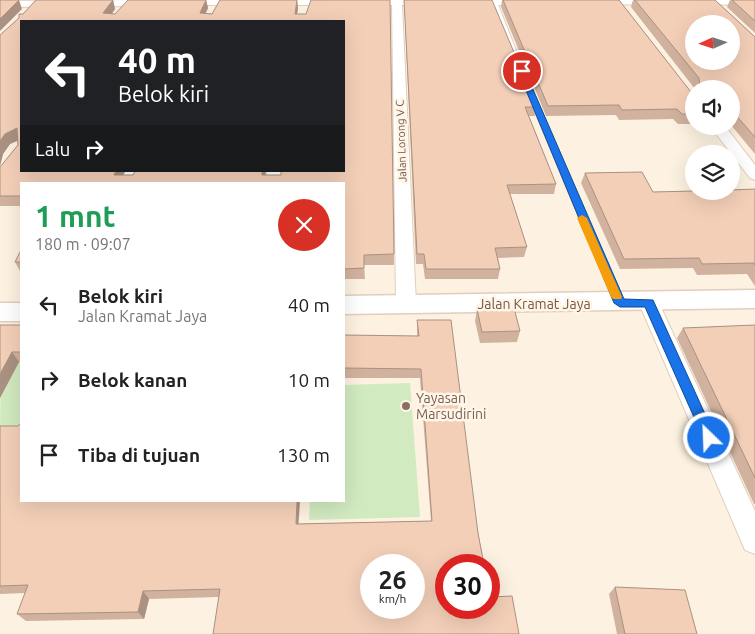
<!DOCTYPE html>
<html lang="id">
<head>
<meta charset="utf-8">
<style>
  body { margin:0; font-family:Ubuntu,sans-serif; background:#f2f2f2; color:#222; height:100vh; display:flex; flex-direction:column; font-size:19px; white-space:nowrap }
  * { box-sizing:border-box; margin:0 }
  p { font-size:16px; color:#767676 }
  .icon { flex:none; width:28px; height:28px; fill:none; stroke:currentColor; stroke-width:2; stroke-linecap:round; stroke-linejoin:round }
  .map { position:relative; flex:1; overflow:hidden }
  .panel { position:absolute; left:20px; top:182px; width:325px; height:320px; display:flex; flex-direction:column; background:#fff; border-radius:0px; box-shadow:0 5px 20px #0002 }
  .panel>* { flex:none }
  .top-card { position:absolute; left:20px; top:20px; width:325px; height:152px; border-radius:0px; box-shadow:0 5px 20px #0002; background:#202124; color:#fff; overflow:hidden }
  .needle { width:32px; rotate:267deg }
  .buttons { position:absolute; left:685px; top:15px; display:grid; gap:10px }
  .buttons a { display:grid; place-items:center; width:55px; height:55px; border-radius:50%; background:#fff; box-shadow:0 5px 20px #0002; font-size:25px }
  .speed { position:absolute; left:360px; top:554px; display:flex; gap:10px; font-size:25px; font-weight:700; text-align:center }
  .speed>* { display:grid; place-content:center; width:65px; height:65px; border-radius:50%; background:#fff; box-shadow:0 5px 20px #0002; line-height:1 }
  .speed small { font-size:12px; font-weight:400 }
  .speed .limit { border:8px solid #d22; background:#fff; color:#111 }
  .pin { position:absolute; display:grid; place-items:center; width:42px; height:42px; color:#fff; margin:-21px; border:2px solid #fff; border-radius:50%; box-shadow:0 1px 5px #0007 }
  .me { position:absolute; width:55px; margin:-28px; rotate:336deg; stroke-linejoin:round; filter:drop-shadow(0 0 4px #0008) }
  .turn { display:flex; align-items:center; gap:18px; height:105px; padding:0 15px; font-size:22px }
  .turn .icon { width:65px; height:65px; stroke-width:2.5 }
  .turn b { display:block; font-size:35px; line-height:42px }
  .then { display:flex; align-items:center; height:48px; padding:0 15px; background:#0003; gap:10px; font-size:19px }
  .round { display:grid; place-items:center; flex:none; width:52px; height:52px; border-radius:26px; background:#f2f2f2 }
  .head { display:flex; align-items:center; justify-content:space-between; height:85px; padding:0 15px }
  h1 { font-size:30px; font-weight:600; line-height:38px; color:#1e9e55 }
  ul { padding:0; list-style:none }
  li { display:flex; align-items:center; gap:15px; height:75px; padding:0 15px }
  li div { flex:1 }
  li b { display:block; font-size:19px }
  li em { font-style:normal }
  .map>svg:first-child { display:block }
  .green { fill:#d1eac0 }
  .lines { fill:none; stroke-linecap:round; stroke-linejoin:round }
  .service-casing { stroke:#e1cebd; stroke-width:2 }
  .minor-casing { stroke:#e1cebd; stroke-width:2 }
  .tertiary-casing { stroke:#e1cebd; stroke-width:3 }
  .service { fill:#fff; fill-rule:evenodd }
  .minor { fill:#fff; fill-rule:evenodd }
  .tertiary { fill:#fff; fill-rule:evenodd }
  .wall { fill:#d1b29e; fill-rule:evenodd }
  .shaded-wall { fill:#aa9181 }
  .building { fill:#f3cfb8; stroke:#aa9181; fill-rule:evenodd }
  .route { fill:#1a73e8; stroke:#114b97 }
  .slow { fill:#f59e0b }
  .education-dot { fill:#8d6e63; stroke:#fff6e8; stroke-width:2 }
  .labels { text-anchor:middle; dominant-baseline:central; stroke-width:5; stroke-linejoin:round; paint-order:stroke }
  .far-street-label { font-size:11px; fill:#745748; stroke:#fff6e8 }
  .street-label { font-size:14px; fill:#745748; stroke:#fff6e8 }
  .education-label { font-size:14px; fill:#785e54; stroke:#fff6e8; text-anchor:start }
</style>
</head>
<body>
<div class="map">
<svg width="755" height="634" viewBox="0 0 755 634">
  <rect width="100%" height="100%" fill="#fdf2e1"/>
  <g class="green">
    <path d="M1 362H21V439L0 435Z"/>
    <path d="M410 383 420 517 309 520 310 501H344V385Z"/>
  </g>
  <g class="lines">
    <g class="service-casing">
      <g id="service">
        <path d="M494 0 497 2 521 63 520 64 515 63 491 2Z"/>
        <path d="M531 93 534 95 625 303 623 305 620 306 615 303 528 95Z"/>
      </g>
    </g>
    <g class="minor-casing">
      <g id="minor">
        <path d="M179 0H339L340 2 335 5H175L174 3Z"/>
        <path d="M360 0H434L435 2 430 5H402L416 304 413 309 406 311 399 309 396 304 392 5H364L360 4Z"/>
        <path d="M463 0H532L533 2 528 5H467L463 4Z"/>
        <path d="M588 0H662L663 1 658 4 592 5 588 4Z"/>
        <path d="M685 0H755V5L689 4 685 3Z"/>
        <path d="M0 1 150 0 155 3 150 6 0 7Z"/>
        <path d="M710 126H725L755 165V180L750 178Z"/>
        <path d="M126 171H142L135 184H119Z"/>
        <path d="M267 171H283L281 184H265Z"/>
        <path d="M649 296 656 298 659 303 755 511V554L745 550 639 303 642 298Z"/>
      </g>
    </g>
    <g class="tertiary-casing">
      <g id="tertiary">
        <path d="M755 290V308L344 314V296Z"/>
        <rect x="0" y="303" width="21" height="18"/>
      </g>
    </g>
    <use href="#service" class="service"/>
    <use href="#minor" class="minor"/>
    <use href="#tertiary" class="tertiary"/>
  </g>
  <g class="wall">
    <path d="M36 0H113L115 9 112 14H115L128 0H206L208 8 206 13 212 14 220 0H297L298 8 297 14H306L311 0H390L394 265H364L365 279H344V184H21V206H0V167L18 145 17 141 10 144 3 154 0 166V35L19 18V14H23ZM21 21H344V171H281V175H265L266 171H135L133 175H123L125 171H21Z"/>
    <path d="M404 0 537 107 535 116H529L556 184 554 194H510L527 247 524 257 498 258 500 269 498 279H425L423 264H416Z"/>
    <path d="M502 0H619L691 92H694V124H678L673 119 619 120 616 115 546 116 501 7Z"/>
    <path d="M633 0H715L755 37V154L731 125V89H695L631 7Z"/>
    <path d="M730 0H755V33L727 7Z"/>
    <path d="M585 173 653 192 755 189V286L747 274 697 275 693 268 620 269 581 183Z"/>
    <path d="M15 262H21V273Z"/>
    <path d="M477 309 520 331 517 342 480 343 475 321Z"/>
    <path d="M417 320 478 533 491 597 519 634 219 597 149 599 144 619 26 621 17 614 25 593 0 594V426L298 524 431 521 420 378H344V335L417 336Z"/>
    <path d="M0 325H21V362H19L0 398Z"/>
    <path d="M755 325V504H754L677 338 683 328Z"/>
    <path d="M615 587 697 634H617L609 594Z"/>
  </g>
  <g class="shaded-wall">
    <path d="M19 0 22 9 0 31V19Z"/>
    <path d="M113 0 115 9 106 21 103 13Z"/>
    <path d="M206 0 208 8 202 21 200 13Z"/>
    <path d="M297 0 298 8 296 21 295 14Z"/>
    <path d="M17 128 21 139 10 144 3 154 0 166V141L5 134Z"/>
    <path d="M116 171H125L119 184 114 175Z"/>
    <path d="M262 171H266L264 184 262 175Z"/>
    <path d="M12 352 19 362 0 398V374Z"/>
    <path d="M297 501H300L298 532 296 524Z"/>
    <path d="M143 591 149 599 144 619 138 612Z"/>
  </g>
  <g class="building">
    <path d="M0 0H19L0 19Z"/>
    <path d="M36 0H113L103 13 115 14 128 0H206L200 13 212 14 220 0H297L295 14H306L311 0H390L394 254 364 255V268L344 269V184H21V196H0V167L18 145 17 128 5 134 0 141V35L19 18V14H23ZM21 21H344V171H281V175H262V171H135L133 175H114L116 171H21Z"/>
    <path d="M404 0H492L537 107H525L556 184 507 185 527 247 495 248 500 269H426L424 254H417Z"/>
    <path d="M503 0H619L691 92H694V114H682L677 109 622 110 619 105 548 106Z"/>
    <path d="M635 0H715L755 37V137L733 112H731V89H700L699 78ZM694 24H731V61H694Z"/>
    <path d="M732 0H755V21Z"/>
    <path d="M642 172 653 192 694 191H731V190L755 189V265L754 263 702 264 699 258 624 259 585 173Z"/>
    <path d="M21 250V262H15Z"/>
    <path d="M514 308 520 331 482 332 477 309Z"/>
    <path d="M417 320H451L478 533 484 565H446V608H489V588L491 597 512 596 519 634H213L220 589 143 591 138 612 17 614 28 585 0 586V426H18L21 423V501H297L296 524 432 521 421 369 344 368V335L419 336ZM371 565H414V608H371Z"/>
    <path d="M0 325H21V352H12L0 374Z"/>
    <path d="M755 325V478L683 328Z"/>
    <path d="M615 587 685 590 697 634H625Z"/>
  </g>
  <path class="route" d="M522 69 525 71 624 299 653 300 716 438 714 442H705L645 307H620L614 303 518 71Z"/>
  <path class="slow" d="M582 215 587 218 622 297 621 299H613L611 297 577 218Z"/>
  <circle class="education-dot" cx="406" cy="406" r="5"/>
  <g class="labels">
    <g class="far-street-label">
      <text transform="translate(401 141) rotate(-92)">Jalan Lorong V C</text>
    </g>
    <g class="street-label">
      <text x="534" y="304">Jalan Kramat Jaya</text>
    </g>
    <g class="education-label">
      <text x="416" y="398">Yayasan<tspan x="416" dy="16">Marsudirini</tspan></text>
    </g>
  </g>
</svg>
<div class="buttons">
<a><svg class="needle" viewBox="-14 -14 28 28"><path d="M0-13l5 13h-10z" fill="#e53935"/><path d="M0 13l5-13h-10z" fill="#767676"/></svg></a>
<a><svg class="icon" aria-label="sound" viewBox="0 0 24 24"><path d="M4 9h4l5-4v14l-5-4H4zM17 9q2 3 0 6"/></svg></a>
<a><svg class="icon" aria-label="layers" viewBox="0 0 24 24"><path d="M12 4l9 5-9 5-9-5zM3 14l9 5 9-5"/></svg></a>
</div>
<div class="speed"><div>26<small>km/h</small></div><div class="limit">30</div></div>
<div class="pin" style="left:522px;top:71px;background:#d93025"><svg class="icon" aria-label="arrive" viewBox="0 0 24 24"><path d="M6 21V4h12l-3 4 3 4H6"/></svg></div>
<svg class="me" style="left:709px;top:438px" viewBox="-20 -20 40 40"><circle r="17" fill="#1a73e8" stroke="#fff" stroke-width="3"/><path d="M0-11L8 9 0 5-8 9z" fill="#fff"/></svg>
<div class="top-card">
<div class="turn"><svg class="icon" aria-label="left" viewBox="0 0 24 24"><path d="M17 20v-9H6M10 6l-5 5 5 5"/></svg><div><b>40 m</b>Belok kiri</div></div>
<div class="then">Lalu<svg class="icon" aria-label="right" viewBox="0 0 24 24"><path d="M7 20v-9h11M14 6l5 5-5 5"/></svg></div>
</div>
<section class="panel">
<div class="head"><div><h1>1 mnt</h1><p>180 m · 09:07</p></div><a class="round" style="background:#d93025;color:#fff"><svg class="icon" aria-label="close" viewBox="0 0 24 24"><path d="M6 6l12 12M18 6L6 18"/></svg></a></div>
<ul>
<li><svg class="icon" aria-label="left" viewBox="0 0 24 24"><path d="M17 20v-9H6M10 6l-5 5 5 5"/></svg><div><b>Belok kiri</b><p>Jalan Kramat Jaya</p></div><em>40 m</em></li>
<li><svg class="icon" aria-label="right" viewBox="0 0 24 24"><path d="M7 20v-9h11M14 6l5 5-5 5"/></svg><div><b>Belok kanan</b></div><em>10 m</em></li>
<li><svg class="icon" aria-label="arrive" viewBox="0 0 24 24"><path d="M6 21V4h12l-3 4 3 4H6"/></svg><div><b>Tiba di tujuan</b></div><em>130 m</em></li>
</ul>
</section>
</div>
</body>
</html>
